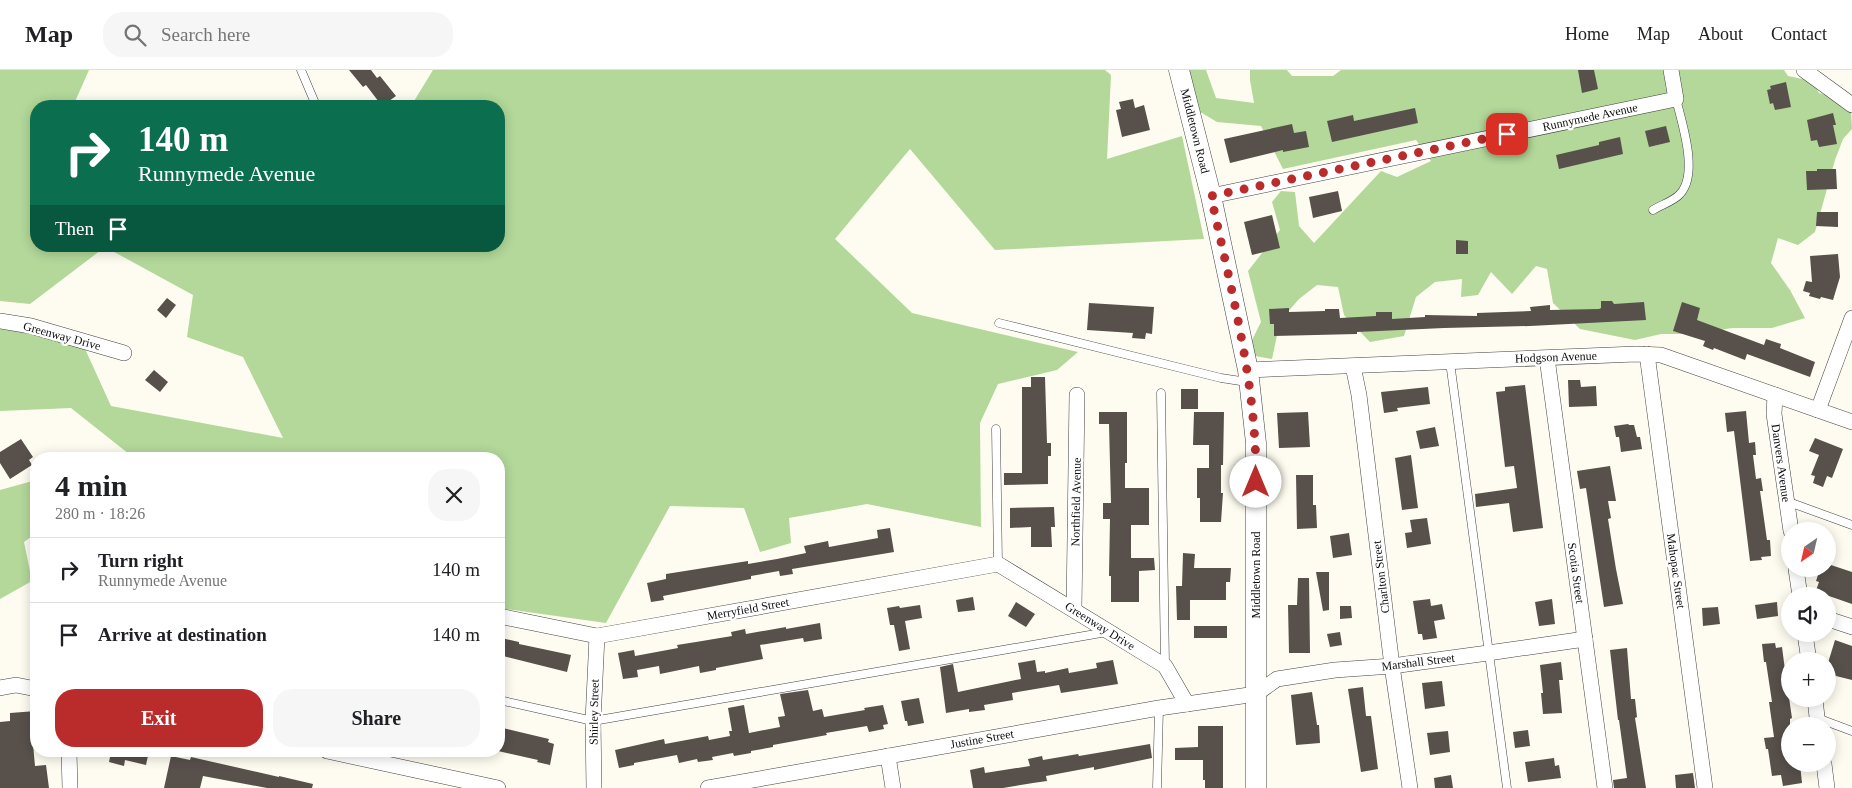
<!DOCTYPE html>
<html lang="en">
<head>
<meta charset="utf-8">
<style>
  body { margin:0; font-family:Georgia,serif; background:#f6f6f6; color:#202124; height:100vh; display:flex; flex-direction:column; font-size:19px; white-space:nowrap }
  * { box-sizing:border-box; margin:0 }
  p { font-size:16px; color:#757577 }
  .icon { flex:none; width:28px; height:28px; fill:none; stroke:currentColor; stroke-width:2; stroke-linecap:round; stroke-linejoin:round }
  .map { position:relative; flex:1; overflow:hidden }
  .sheet { position:absolute; left:30px; top:382px; width:475px; height:305px; display:flex; flex-direction:column; background:#fff; border-radius:20px; box-shadow:0 2px 12px #0003 }
  .sheet>* { flex:none }
  .banner { position:absolute; left:30px; top:30px; width:475px; height:152px; border-radius:20px; box-shadow:0 2px 12px #0003; background:#0b6e4f; color:#fff; overflow:hidden }
  .needle { width:32px; rotate:214deg }
  .tools { position:absolute; left:1781px; top:452px; display:grid; gap:10px }
  .tools a { display:grid; place-items:center; width:55px; height:55px; border-radius:50%; background:#fff; box-shadow:0 2px 12px #0003; font-size:25px }
  .pin { position:absolute; display:grid; place-items:center; width:42px; height:42px; color:#fff; margin:-21px; border-radius:10px; box-shadow:0 2px 8px #0006 }
  .me { position:absolute; width:55px; margin:-28px; rotate:0deg; stroke-linejoin:round; filter:drop-shadow(0 0 4px #0008) }
  .turn { display:flex; align-items:center; gap:18px; height:105px; padding:0 25px; font-size:22px }
  .turn .icon { width:65px; height:65px; stroke-width:2.5 }
  .turn b { display:block; font-size:35px; line-height:42px }
  .then { display:flex; align-items:center; height:48px; padding:0 25px; background:#0003; gap:10px; font-size:19px }
  .round { display:grid; place-items:center; flex:none; width:52px; height:52px; border-radius:20px; background:#f6f6f6 }
  .overview { display:flex; align-items:center; justify-content:space-between; height:85px; padding:0 25px }
  h1 { font-size:30px; font-weight:800; line-height:38px }
  .primary-button { display:flex; gap:10px; margin-top:auto; padding:10px 25px }
  .primary-button a { flex:1; height:58px; border-radius:20px; background:#ba2c2b; color:#fff; font-size:20px; font-weight:800; line-height:58px; text-align:center }
  .primary-button a+a { background:#f6f6f6; color:#202124 }
  ul { padding:0; list-style:none }
  li { display:flex; align-items:center; gap:15px; height:65px; padding:0 25px; border-top:1px solid #e0e0e0 }
  li div { flex:1 }
  li b { display:block; font-size:19px }
  li em { font-style:normal }
  header { display:flex; align-items:center; gap:30px; box-sizing:border-box; height:70px; padding:0 25px; background:#fff; border-bottom:1px solid #e0e0e0 }
  header strong { font-size:24px }
  nav { display:flex; gap:28px; margin-inline-start:auto; font-size:18px }
  .search { width:350px; height:45px; background:#f6f6f6; display:flex; align-items:center; gap:12px; box-sizing:border-box; padding:0 18px; border-radius:20px; color:#757577; font-size:19px }
  .map>svg:first-child { display:block }
  .forest { fill:#b3d89a }
  .building { fill:#57504b }
  .lines { fill:none; stroke-linecap:round; stroke-linejoin:round }
  .service-casing { stroke:#414141; stroke-width:9 }
  .minor-casing { stroke:#414141; stroke-width:16 }
  .tertiary-casing { stroke:#414141; stroke-width:21 }
  .service { stroke:#fff; stroke-width:8 }
  .minor { stroke:#fff; stroke-width:15 }
  .tertiary { stroke:#fff; stroke-width:20 }
  .route { stroke:#ba2c2b; stroke-width:9; stroke-dasharray:0 16.2 }
  .labels { text-anchor:middle; dominant-baseline:central; stroke-width:5; stroke-linejoin:round; paint-order:stroke }
  .street-label { font-size:12px; fill:#0e0e0e; stroke:#fff }
</style>
</head>
<body>
<header>
<strong>Map</strong>
<div class="search"><svg class="icon" aria-label="search" viewBox="0 0 24 24"><circle cx="10" cy="10" r="6"/><path d="M15 15l6 6"/></svg>Search here</div>
<nav><a>Home</a><a>Map</a><a>About</a><a>Contact</a></nav>
</header>
<div class="map">
<svg width="1852" height="718" viewBox="0 0 1852 718">
  <rect width="100%" height="100%" fill="#fefcf0"/>
  <g class="forest">
    <path d="M0 0H89L73 36H36V176H499V36H411L433 0H1105L1111 5 1107 89 1182 66 1204 169 995 180 910 79 835 169 912 243 1078 282 1057 300 998 314 980 353 981 457 867 434 789 448 791 473 760 482 744 438 670 436 606 553 499 538V389H113L129 384 71 338 0 341V256L81 270 111 336 283 368 243 287 187 267 193 225 105 177 30 234 0 231Z"/>
    <path d="M1189 0H1206L1216 28 1254 33 1250 10V0H1287L1292 6H1333L1341 0H1784L1788 6 1812 11 1819 23 1834 27 1851 40 1852 59 1843 69 1835 90 1815 162 1798 175 1778 168 1771 193 1790 220 1805 248 1772 258H1732L1697 264H1661L1635 270 1580 259 1553 233 1547 199 1536 196 1512 224 1491 202 1478 225 1461 227 1462 209 1435 212 1416 227 1404 266 1370 272 1344 245 1338 217 1317 215 1299 229 1280 251 1272 289 1255 286 1252 270 1261 252 1248 201 1280 160 1272 132 1281 121 1295 122 1299 156 1314 173 1381 101 1397 107 1431 91 1416 70 1283 99 1261 56 1217 52 1197 40Z"/>
    <path d="M36 410V463L24 472 32 511 0 529V420Z"/>
  </g>
  <g class="building">
    <path d="M349 0H371L377 8 380 6 396 26 382 36 366 15 363 17Z"/>
    <path d="M1578 0H1594L1598 19 1582 23Z"/>
    <path d="M1786 12 1791 37 1775 40 1773 33 1770 34 1767 20 1771 19 1770 16Z"/>
    <path d="M1133 29 1135 38 1144 35 1150 60 1122 67 1116 40 1121 39 1119 32Z"/>
    <path d="M1415 38 1418 53 1332 72 1327 51 1353 45 1354 51Z"/>
    <path d="M1833 43 1836 55H1833L1837 74 1819 77 1817 70 1811 71 1807 50Z"/>
    <path d="M1292 54 1294 63 1306 61 1309 77 1283 82V80L1230 93 1224 69Z"/>
    <path d="M1666 56 1670 72 1649 77 1645 61Z"/>
    <path d="M1620 67 1623 84 1559 99 1556 85 1599 75V72Z"/>
    <path d="M1817 99H1836L1837 119 1807 120 1806 101H1817Z"/>
    <path d="M1338 121 1342 141 1313 148 1309 127Z"/>
    <path d="M1817 142H1838V157L1816 156Z"/>
    <path d="M1272 145 1280 178 1252 185 1244 152Z"/>
    <path d="M1456 170 1468 171V184H1456Z"/>
    <path d="M1838 184 1840 207 1833 230 1821 227 1820 229 1809 226 1810 223 1803 221 1806 211 1812 212 1810 186Z"/>
    <path d="M167 228 176 235 166 248 157 240Z"/>
    <path d="M1601 231H1612L1614 234 1644 232 1646 250 1530 256 1444 258 1357 262V264L1274 266V254H1270L1269 239 1289 238V242L1325 241V239H1339L1340 248 1376 246V242H1392V249L1425 247V245L1477 246V243L1531 241 1530 237 1550 235V240L1599 239 1601 238Z"/>
    <path d="M1682 232 1700 238 1697 250 1764 275 1766 269 1781 274 1780 278 1815 292 1810 307 1747 284 1745 290 1714 278 1713 280 1703 276 1705 271 1673 261Z"/>
    <path d="M1089 233 1154 237 1152 264 1146 263 1145 269 1132 268 1133 263 1087 260Z"/>
    <path d="M154 300 168 312 160 322 145 310Z"/>
    <path d="M1031 307H1045L1047 373H1051V386H1048V414L1004 415V403H1022V317H1031Z"/>
    <path d="M1568 310H1580L1581 317 1596 316 1597 336 1569 337Z"/>
    <path d="M1525 315 1543 458 1513 462 1509 433 1476 437 1475 424 1517 418 1514 396 1505 397 1496 322 1505 321V317Z"/>
    <path d="M1428 317 1430 334 1397 338 1398 341 1384 343 1381 322Z"/>
    <rect x="1181" y="319" width="17" height="20"/>
    <path d="M1746 341 1749 373 1755 372 1756 385H1753L1756 409 1761 408 1763 421H1760L1767 470H1770L1771 486 1761 487 1762 490 1750 491 1734 361 1727 362 1725 343Z"/>
    <path d="M1099 342H1127V393H1125V418H1149V455H1131V488H1154L1155 500 1139 501V532H1111V506H1109L1110 449H1103V433H1111L1109 354H1099Z"/>
    <path d="M1194 342H1224L1223 395H1221V423H1223L1221 452H1200V428H1197V398H1209V375H1193Z"/>
    <path d="M1308 342 1310 377 1279 378 1277 343Z"/>
    <path d="M1628 354 1629 355H1634L1637 367H1640L1642 379 1621 382 1619 367H1616L1614 356Z"/>
    <path d="M1435 357 1439 376 1420 379 1416 361Z"/>
    <path d="M1815 368 1843 379 1832 408 1827 406 1823 417 1813 413 1815 406 1811 405 1819 385 1809 381Z"/>
    <path d="M21 369 33 387 29 390 32 395 10 409 0 393V382Z"/>
    <path d="M1411 385 1418 438 1402 440 1395 388Z"/>
    <path d="M1610 396 1616 431H1608L1611 448 1608 449 1616 499 1623 534 1604 537 1586 418 1580 419 1577 401Z"/>
    <path d="M1296 405H1313V435H1316L1317 458 1297 459Z"/>
    <path d="M1054 437 1055 457H1051L1052 477H1031V457L1010 458V438Z"/>
    <path d="M1427 448 1431 474 1407 478 1405 463 1412 462 1410 450Z"/>
    <path d="M890 458 894 482 792 499 793 504 780 506 779 501 751 506V509L663 526 664 530 651 532 647 513 666 509V504L748 491V494L777 489 806 483 804 476 828 471 829 477 878 468 877 460Z"/>
    <path d="M1349 463 1352 485 1333 488 1330 466Z"/>
    <path d="M1183 483 1195 484 1194 498H1231L1230 512H1226V530H1190V550H1177L1176 516H1182Z"/>
    <path d="M1828 494 1852 502V534L1829 526H1814L1819 512 1816 511 1820 499H1828Z"/>
    <path d="M1316 502H1329V540L1323 541Z"/>
    <path d="M1298 508H1309L1310 583H1289L1288 535H1297Z"/>
    <path d="M973 527 975 540 958 542 956 530Z"/>
    <path d="M1430 529 1431 536 1442 534 1445 549 1434 551 1437 568 1423 570 1422 564H1418L1413 531Z"/>
    <path d="M1552 529 1555 554 1539 556 1535 532Z"/>
    <path d="M1016 532 1035 544 1026 557 1008 546Z"/>
    <path d="M1777 532 1778 546 1757 549 1755 535Z"/>
    <path d="M920 535 922 548 905 551 910 579 899 581 894 555H890L887 538 899 536 900 538Z"/>
    <path d="M1340 536H1351L1352 548 1340 549Z"/>
    <path d="M1718 537 1720 554 1703 556 1702 538Z"/>
    <path d="M820 553 822 569 804 572 803 568 760 575 763 589 716 598V600L700 603 699 596 660 604 659 596 637 600 638 607 623 609 618 583 634 580 635 586 678 578 677 575 696 572 732 566 731 562 745 559 746 564 786 557V559Z"/>
    <rect x="1194" y="556" width="33" height="12"/>
    <path d="M1340 562 1342 575 1330 577 1327 564Z"/>
    <path d="M501 568 519 572V574L571 585 567 602 499 585Z"/>
    <path d="M1835 570 1852 576V610L1828 604V593Z"/>
    <path d="M1775 573 1776 578 1782 577 1785 600 1787 599 1789 613 1787 614 1792 648 1790 649V694H1800L1802 713 1783 716 1781 705 1772 706 1768 679H1766L1764 668 1774 667 1769 632H1772L1766 592H1764L1762 574Z"/>
    <path d="M1627 578 1631 629H1635L1637 647 1635 648 1646 718H1614L1613 710 1627 708 1619 650H1618L1610 580Z"/>
    <path d="M1035 590 1037 602 1045 601V603L1068 598 1069 603 1097 598 1096 593 1113 590 1118 614 1061 623 1059 615 1012 623 1013 630 984 635 985 640 969 642V639L946 643 940 597 953 594 958 622 1021 609 1018 593Z"/>
    <path d="M1561 592 1563 610H1559L1562 643 1543 644 1541 623H1543L1540 595Z"/>
    <path d="M1442 611 1445 636 1425 639 1422 613Z"/>
    <path d="M1363 617 1366 646H1371L1378 699 1361 702 1348 619Z"/>
    <path d="M808 620 813 641 822 639 824 647 865 640 864 638 883 635 888 654 883 655 884 659 869 662 867 656 826 663 827 665 773 675V677L751 681V683L734 686 733 683 712 687 713 690 698 692 697 689 679 693 677 685 634 693V695L619 698 615 680 664 669 665 674 708 666 709 670 730 666 729 661H732L728 638 744 635 749 663 780 657 778 647 785 646 780 624Z"/>
    <path d="M1312 622 1317 655H1319L1320 673 1296 675 1291 625Z"/>
    <path d="M919 628 924 653 908 656 907 651H905L901 631Z"/>
    <path d="M36 641V663H32L35 696 46 695 49 718H0V652L10 651V643Z"/>
    <path d="M1198 656H1223V718H1205V710H1203V690H1175V678L1198 677Z"/>
    <path d="M503 658 549 669 548 672 554 674 550 695 537 692 538 690 498 681Z"/>
    <path d="M1528 660 1530 676 1515 678 1513 662Z"/>
    <path d="M1448 661 1450 682 1430 685 1427 663Z"/>
    <path d="M1150 674 1152 688 1094 700V697L1046 706 1047 711 1033 713 1003 718H973L970 700 984 697 985 703 1030 696 1028 689 1042 686 1043 690 1078 684 1079 686Z"/>
    <path d="M106 681H149L146 695 125 690 124 696 109 692 110 687 105 686Z"/>
    <path d="M171 686 190 690 191 687 279 707V706L313 714 312 718H267L203 706 200 718H164Z"/>
    <path d="M1554 688 1555 696 1559 695 1561 708 1528 712 1525 692Z"/>
    <path d="M1693 703 1695 718H1676L1675 705Z"/>
    <path d="M1451 705 1453 718H1435L1434 708Z"/>
  </g>
  <g class="lines">
    <g class="service-casing">
      <g id="service">
        <path d="M301 0 315 33"/>
        <path d="M1653 140C1661 135 1674 131 1680 124 1699 104 1682 53 1676 29"/>
        <path d="M999 253 1221 308 1247 312"/>
        <path d="M1450 292 1507 718"/>
        <path d="M1161 323 1165 596"/>
        <path d="M996 359 998 494"/>
        <path d="M1786 431 1852 455"/>
        <path d="M499 630 593 651 1107 562"/>
        <path d="M1817 648 1852 661"/>
        <path d="M1157 718 1159 638"/>
      </g>
    </g>
    <g class="minor-casing">
      <g id="minor">
        <path d="M1804 0 1852 35"/>
        <path d="M1211 126 1676 29 1671 0"/>
        <path d="M0 251 31 256 124 283"/>
        <path d="M1647 284 1705 718"/>
        <path d="M1547 288 1605 718"/>
        <path d="M1353 296 1359 325 1392 596 1410 718"/>
        <path d="M1248 300 1636 284 1661 285 1852 352"/>
        <path d="M1775 325 1774 344 1791 461"/>
        <path d="M1818 340 1852 248"/>
        <path d="M1796 499 1800 526"/>
        <path d="M1074 539 1077 325"/>
        <path d="M499 546 597 566 998 494 1165 596 1187 634"/>
        <path d="M1828 549 1852 557"/>
        <path d="M1805 564 1809 591"/>
        <path d="M0 618 16 615 36 619"/>
        <path d="M1815 629 1818 656"/>
        <path d="M69 681 70 718"/>
        <path d="M327 681 498 718"/>
        <path d="M888 686 893 718"/>
        <path d="M1824 694 1827 718"/>
        <path d="M594 718 593 651 597 566"/>
        <path d="M708 718 1159 638 1256 624 1277 609 1335 600 1392 596 1488 583 1585 569"/>
      </g>
    </g>
    <g class="tertiary-casing">
      <path id="tertiary" d="M1179 0 1211 126 1248 300 1256 373V718"/>
    </g>
    <use href="#service" class="service"/>
    <use href="#minor" class="minor"/>
    <use href="#tertiary" class="tertiary"/>
  </g>
  <g class="lines">
    <path class="route" d="M1256 412C1257 315 1231 220 1211 126L1507 64"/>
  </g>
  <g class="labels">
    <g class="street-label">
      <text transform="translate(1590 47) rotate(-12)">Runnymede Avenue</text>
      <text transform="translate(1195 61) rotate(76)">Middletown Road</text>
      <text transform="translate(62 266) rotate(15)">Greenway Drive</text>
      <text transform="translate(1556 287) rotate(-2)">Hodgson Avenue</text>
      <text transform="translate(1781 393) rotate(82)">Danvers Avenue</text>
      <text transform="translate(1076 432) rotate(-89)">Northfield Avenue</text>
      <text transform="translate(1676 501) rotate(82)">Mahopac Street</text>
      <text transform="translate(1576 503) rotate(82)">Scotia Street</text>
      <text transform="translate(1256 505) rotate(-90)">Middletown Road</text>
      <text transform="translate(1381 507) rotate(-97)">Charlton Street</text>
      <text transform="translate(748 539) rotate(-10)">Merryfield Street</text>
      <text transform="translate(1100 556) rotate(32)">Greenway Drive</text>
      <text transform="translate(1418 592) rotate(-7)">Marshall Street</text>
      <text transform="translate(594 642) rotate(-89)">Shirley Street</text>
      <text transform="translate(982 669) rotate(-10)">Justine Street</text>
    </g>
  </g>
</svg>
<div class="tools">
<a><svg class="needle" viewBox="-14 -14 28 28"><path d="M0-13l5 13h-10z" fill="#e53935"/><path d="M0 13l5-13h-10z" fill="#757577"/></svg></a>
<a><svg class="icon" aria-label="sound" viewBox="0 0 24 24"><path d="M4 9h4l5-4v14l-5-4H4zM17 9q2 3 0 6"/></svg></a>
<a>+</a>
<a>−</a>
</div>
<div class="pin" style="left:1507px;top:64px;background:#d93025"><svg class="icon" aria-label="arrive" viewBox="0 0 24 24"><path d="M6 21V4h12l-3 4 3 4H6"/></svg></div>
<svg class="me" style="left:1256px;top:412px" viewBox="-20 -20 40 40"><circle r="19" fill="#fff"/><path d="M0-13L10 11 0 6-10 11z" fill="#ba2c2b"/></svg>
<div class="banner">
<div class="turn"><svg class="icon" aria-label="right" viewBox="0 0 24 24"><path d="M7 20v-9h11M14 6l5 5-5 5"/></svg><div><b>140 m</b>Runnymede Avenue</div></div>
<div class="then">Then<svg class="icon" aria-label="arrive" viewBox="0 0 24 24"><path d="M6 21V4h12l-3 4 3 4H6"/></svg></div>
</div>
<section class="sheet">
<div class="overview"><div><h1>4 min</h1><p>280 m · 18:26</p></div><a class="round"><svg class="icon" aria-label="close" viewBox="0 0 24 24"><path d="M6 6l12 12M18 6L6 18"/></svg></a></div>
<ul>
<li><svg class="icon" aria-label="right" viewBox="0 0 24 24"><path d="M7 20v-9h11M14 6l5 5-5 5"/></svg><div><b>Turn right</b><p>Runnymede Avenue</p></div><em>140 m</em></li>
<li><svg class="icon" aria-label="arrive" viewBox="0 0 24 24"><path d="M6 21V4h12l-3 4 3 4H6"/></svg><div><b>Arrive at destination</b></div><em>140 m</em></li>
</ul>
<div class="primary-button"><a>Exit</a><a>Share</a></div>
</section>
</div>
</body>
</html>
